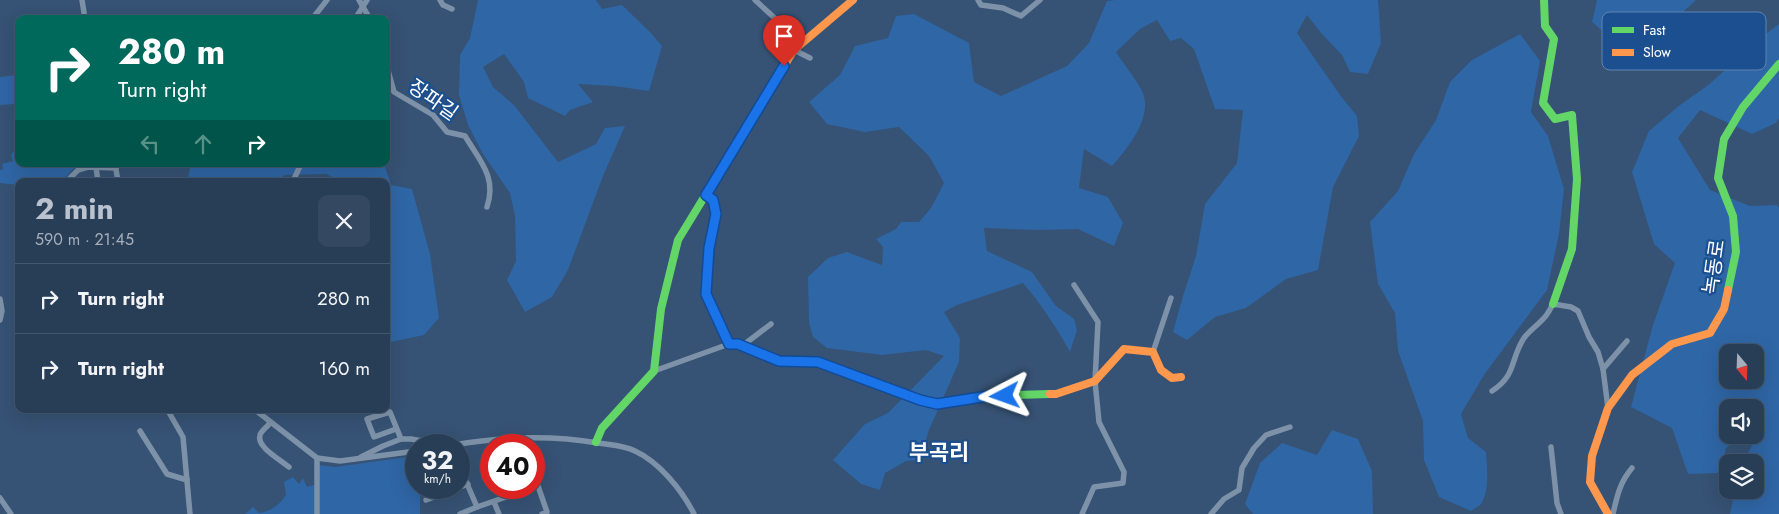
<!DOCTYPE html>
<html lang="en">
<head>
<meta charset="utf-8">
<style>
  body { margin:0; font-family:Jost,"Noto Sans KR",sans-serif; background:#344961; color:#f1f3f6; height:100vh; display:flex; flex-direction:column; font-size:19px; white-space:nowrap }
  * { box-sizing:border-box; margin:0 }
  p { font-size:16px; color:#a5aeba }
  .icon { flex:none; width:28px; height:28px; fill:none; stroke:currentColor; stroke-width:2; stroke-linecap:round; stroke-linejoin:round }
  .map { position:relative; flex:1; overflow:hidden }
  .drawer { position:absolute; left:15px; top:178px; width:375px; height:235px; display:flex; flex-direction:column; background:#283e57; border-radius:10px; box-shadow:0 5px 20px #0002,0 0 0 1px #44576d }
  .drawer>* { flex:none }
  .banner { position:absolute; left:15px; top:15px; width:375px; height:152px; border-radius:10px; box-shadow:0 5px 20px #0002,0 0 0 1px #44576d; background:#00695c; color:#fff; overflow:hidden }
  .needle { width:32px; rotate:161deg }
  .buttons { position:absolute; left:1719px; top:344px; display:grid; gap:10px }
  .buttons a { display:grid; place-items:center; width:45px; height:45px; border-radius:10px; background:#283e57; box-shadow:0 5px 20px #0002,0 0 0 1px #44576d; font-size:25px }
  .speed { position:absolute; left:405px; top:434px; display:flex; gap:10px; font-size:25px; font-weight:700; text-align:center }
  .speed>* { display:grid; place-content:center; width:65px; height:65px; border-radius:50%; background:#283e57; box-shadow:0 5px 20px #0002,0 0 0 1px #44576d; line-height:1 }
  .speed small { font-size:12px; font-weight:400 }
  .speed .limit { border:8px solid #d22; background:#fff; color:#111 }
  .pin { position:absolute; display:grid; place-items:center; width:42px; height:42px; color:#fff; margin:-51px -21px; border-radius:50% 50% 50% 0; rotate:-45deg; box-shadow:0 0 5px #0007 }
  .pin .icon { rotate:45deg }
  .me { position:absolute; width:55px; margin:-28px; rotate:266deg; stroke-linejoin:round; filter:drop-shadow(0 0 4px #0008) }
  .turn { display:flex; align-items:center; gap:18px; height:105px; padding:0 20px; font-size:22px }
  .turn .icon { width:65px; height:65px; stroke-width:2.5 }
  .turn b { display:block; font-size:35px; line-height:42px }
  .lanes { display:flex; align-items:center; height:48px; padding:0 20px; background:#0003; justify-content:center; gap:25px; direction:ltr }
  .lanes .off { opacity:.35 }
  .round { display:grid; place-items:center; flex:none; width:52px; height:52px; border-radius:10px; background:#344961 }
  .summary { display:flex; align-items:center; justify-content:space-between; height:85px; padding:0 20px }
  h1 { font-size:30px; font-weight:700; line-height:38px; color:#b9c2ce }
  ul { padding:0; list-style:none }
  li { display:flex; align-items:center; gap:15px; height:70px; padding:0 20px; border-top:1px solid #44576d }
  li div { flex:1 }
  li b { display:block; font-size:19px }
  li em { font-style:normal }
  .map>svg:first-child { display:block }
  .green { fill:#2f66a5; fill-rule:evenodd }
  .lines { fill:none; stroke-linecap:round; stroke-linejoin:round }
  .street { stroke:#7d92a8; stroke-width:5.5 }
  .fast { stroke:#63d668; stroke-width:8 }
  .slow { stroke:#ff974d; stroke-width:8 }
  .route-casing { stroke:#114b97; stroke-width:12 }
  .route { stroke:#1a73e8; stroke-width:9 }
  .labels { text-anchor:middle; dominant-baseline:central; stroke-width:4.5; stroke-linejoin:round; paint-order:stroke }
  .street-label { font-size:20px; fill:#fff; stroke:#1b4f8f }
  .quarter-label { font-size:22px; font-weight:bold; fill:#fff; stroke:#1b4f8f }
  .key { fill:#1b4f8f; stroke:#5f84b1; stroke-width:1 }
  .key-label { font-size:14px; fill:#fff }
</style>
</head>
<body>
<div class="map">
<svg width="1779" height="514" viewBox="0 0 1779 514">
  <rect width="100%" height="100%" fill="#365274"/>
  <g class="green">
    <path d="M478 0H596L602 9 622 5 650 32 662 46 649 91 614 86 578 84 593 102 570 110 565 116 528 98 524 82 504 54 483 67 493 87 514 105 558 162 596 144 605 128 625 126 603 176 568 270 552 297 525 312 507 280 516 261 515 216 510 193 483 154 468 125 459 95 460 55 470 38Z"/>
    <path d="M1115 0H1378L1381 43 1368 74 1350 72 1342 55 1321 33 1307 15 1297 33 1340 95 1357 116 1359 136 1333 187 1318 270 1286 279 1246 308 1215 317 1187 340 1173 332 1183 296 1196 256 1205 204 1237 163 1243 110 1215 109 1194 49 1181 38 1170 41 1157 20 1140 29 1116 52C1124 65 1135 77 1142 91 1154 116 1128 148 1112 166L1084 149 1079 188 1108 197 1123 223 1114 246 1078 229 1039 230 984 228 987 251 1032 272 1056 306 1074 319 1077 330 1070 352C1057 328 1041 304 1023 283L957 305 944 312 960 338 959 362 929 430 920 460 906 461 885 473 880 490 861 484 833 460 865 424 888 413 944 356 926 350 882 355 827 348 813 337 809 323 808 277 828 258 847 252 882 265 883 247 876 239 896 229 901 222H919L931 208 944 183 929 156 899 127 865 132 827 124 809 102 840 75 855 46 888 38 896 16 914 14 969 43 974 82 1001 96 1067 66 1089 43 1107 1Z"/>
    <path d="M1597 0H1696C1675 21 1652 36 1625 50L1592 22Z"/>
    <path d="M1779 24V118L1776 123 1752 134 1700 110 1678 138 1710 190 1750 206 1777 205 1779 208V514H1730L1735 490H1755V462H1743L1756 438 1752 435H1755V408H1728V435H1743L1726 448 1720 473 1688 474 1672 428 1631 407 1653 325 1675 263 1654 244 1632 172 1649 131 1680 105 1707 86 1766 34ZM1728 352H1755V380H1728Z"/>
    <path d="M1520 34 1540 61 1531 112 1548 136 1564 189 1559 234 1547 290 1484 375 1461 414 1468 438 1486 452C1487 467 1490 490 1481 504 1479 506 1474 509 1471 511L1439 497 1424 460 1423 421 1398 351 1395 313 1378 284 1370 222 1398 191 1414 154 1436 120 1450 82 1472 60Z"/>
    <path d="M19 69V106L15 104 0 105V77L17 75V70Z"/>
    <path d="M19 146V164H76V166L62 181H19V185L0 183V170L3 169 2 164 13 161 11 155Z"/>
    <path d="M191 164H384L391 185 412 189 430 254 439 318 424 335 386 343V181H341L326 174 284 175 279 181H187Z"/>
    <path d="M1332 430 1358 439 1372 471 1373 514H1253L1245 504 1260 463 1282 443 1317 455Z"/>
    <path d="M415 456 416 459V488H420V514H245L253 507 259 513C272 511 279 505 286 495L284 482 293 477 299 484 303 478 307 487 317 484 318 465 335 467Z"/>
  </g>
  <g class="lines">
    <g class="street">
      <path d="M82 0 85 19"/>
      <path d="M359 0 370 19"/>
      <path d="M440 0 443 5 452 9"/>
      <path d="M755 0 779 22 794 50 810 58"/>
      <path d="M978 0 981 5 1003 8 1021 16 1040 0"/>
      <path d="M312 19 327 0"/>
      <path d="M355 19 367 0"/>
      <path d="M386 63 394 92 433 115 447 132 465 136C480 161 497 177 487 207"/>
      <path d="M115 164 118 181"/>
      <path d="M96 168 98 181"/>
      <path d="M71 181 70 178 78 170 88 167 116 168"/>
      <path d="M293 181 301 164"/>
      <path d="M706 195 713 200 716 214 709 248 706 295 729 344"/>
      <path d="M1074 285 1098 322 1095 381 1099 422 1124 472 1123 483 1094 487 1082 514"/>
      <path d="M0 299 2 311 0 320"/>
      <path d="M1153 352 1171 298"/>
      <path d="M1603 369 1627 341"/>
      <path d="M654 371 729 344 746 343 771 324"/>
      <path d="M1492 391C1517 375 1510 359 1524 338 1530 330 1538 325 1544 318 1548 314 1550 309 1553 304L1571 307 1578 311 1589 337 1598 352 1603 369 1608 408"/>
      <path d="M167 409 183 437 190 514"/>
      <path d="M254 409 317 458 340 461 416 451"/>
      <path d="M270 423C267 427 261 431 260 435 256 447 281 460 289 467"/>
      <path d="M396 429 374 437 367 419 390 412 401 439H411L446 445"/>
      <path d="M140 431 167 474 187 480"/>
      <path d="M453 445C500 437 551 435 598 443 610 445 623 445 635 451 659 462 682 490 694 514"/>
      <path d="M1551 447 1557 503 1561 514"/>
      <path d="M361 457 383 446 401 439"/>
      <path d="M459 465 477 507 538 486 547 512 542 514"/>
      <path d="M0 498 11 514"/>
      <path d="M426 500 468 484"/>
      <path d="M494 502 499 514"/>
      <path d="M317 514V458"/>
      <path d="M460 514 477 507"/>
      <path d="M1211 514 1224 499 1239 490 1242 468 1254 448 1266 435 1290 427"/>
      <path d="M1613 514C1617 496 1620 482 1632 468"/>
    </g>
    <g class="fast">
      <path d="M1544 0 1545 26 1554 39 1543 103 1555 119 1572 115 1577 179 1572 249 1553 304"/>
      <path d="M1728 290 1736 252 1733 216 1718 178 1724 139 1743 107 1779 64"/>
      <path d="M738 344 779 361 818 362 921 400 937 404 988 396 1050 394"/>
      <path d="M596 442 602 428 654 371 661 309 678 240 780 73"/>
    </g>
    <g class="slow">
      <path d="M780 73 794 50 853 0"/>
      <path d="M1050 394H1056L1095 381 1124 349 1153 352 1161 370 1172 378 1181 377"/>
      <path d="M1608 514 1590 482 1592 456 1608 408 1632 375 1672 344 1710 333 1724 309 1728 290"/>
    </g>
  </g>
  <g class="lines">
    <g class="route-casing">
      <path id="route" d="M784 66 706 195 713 200 716 214 709 248 706 294 729 344H738L779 361 818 362 920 400 937 404 988 396H1005"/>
    </g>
    <use href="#route" class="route"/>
  </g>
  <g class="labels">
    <g class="street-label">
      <text transform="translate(433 100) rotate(35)">장파길</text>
      <text transform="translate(1714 267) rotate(-82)">녹동로</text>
    </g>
    <g class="quarter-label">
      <text x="939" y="452">부곡리</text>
    </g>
  </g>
  <rect x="1602" y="12" width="164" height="58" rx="8" class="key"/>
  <rect x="1612" y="27" width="22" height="6" fill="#63d668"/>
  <rect x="1612" y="49" width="22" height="7" fill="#ff974d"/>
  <g class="key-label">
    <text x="1643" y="35">Fast</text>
    <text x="1643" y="57">Slow</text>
  </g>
</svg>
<div class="buttons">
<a><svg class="needle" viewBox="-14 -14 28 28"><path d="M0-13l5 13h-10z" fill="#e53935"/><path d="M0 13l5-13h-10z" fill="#a5aeba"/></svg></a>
<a><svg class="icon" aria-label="sound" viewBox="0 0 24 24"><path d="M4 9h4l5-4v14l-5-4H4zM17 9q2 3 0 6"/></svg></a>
<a><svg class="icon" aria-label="layers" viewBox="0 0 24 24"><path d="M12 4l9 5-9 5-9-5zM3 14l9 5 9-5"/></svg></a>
</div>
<div class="speed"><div>32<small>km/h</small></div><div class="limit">40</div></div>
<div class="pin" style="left:784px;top:66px;background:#d93025"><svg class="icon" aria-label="arrive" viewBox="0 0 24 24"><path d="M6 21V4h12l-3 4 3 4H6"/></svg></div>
<svg class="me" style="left:1005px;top:396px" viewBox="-20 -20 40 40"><path d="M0-17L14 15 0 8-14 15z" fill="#1a73e8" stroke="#fff" stroke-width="4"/></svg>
<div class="banner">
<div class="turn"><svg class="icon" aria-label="right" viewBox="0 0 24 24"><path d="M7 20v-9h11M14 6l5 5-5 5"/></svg><div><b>280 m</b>Turn right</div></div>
<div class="lanes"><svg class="icon off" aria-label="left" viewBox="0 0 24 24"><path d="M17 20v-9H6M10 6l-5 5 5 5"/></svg><svg class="icon off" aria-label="ahead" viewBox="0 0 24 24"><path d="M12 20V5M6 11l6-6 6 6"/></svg><svg class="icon" aria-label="right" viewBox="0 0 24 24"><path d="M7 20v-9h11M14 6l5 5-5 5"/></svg></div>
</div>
<section class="drawer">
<div class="summary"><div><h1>2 min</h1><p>590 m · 21:45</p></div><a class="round"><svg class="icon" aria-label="close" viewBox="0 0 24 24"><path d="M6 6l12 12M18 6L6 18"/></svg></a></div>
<ul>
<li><svg class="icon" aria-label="right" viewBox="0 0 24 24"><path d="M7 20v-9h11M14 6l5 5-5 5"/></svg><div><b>Turn right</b></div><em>280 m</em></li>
<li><svg class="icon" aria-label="right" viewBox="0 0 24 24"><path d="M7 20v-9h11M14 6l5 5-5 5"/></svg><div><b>Turn right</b></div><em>160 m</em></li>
</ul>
</section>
</div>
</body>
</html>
